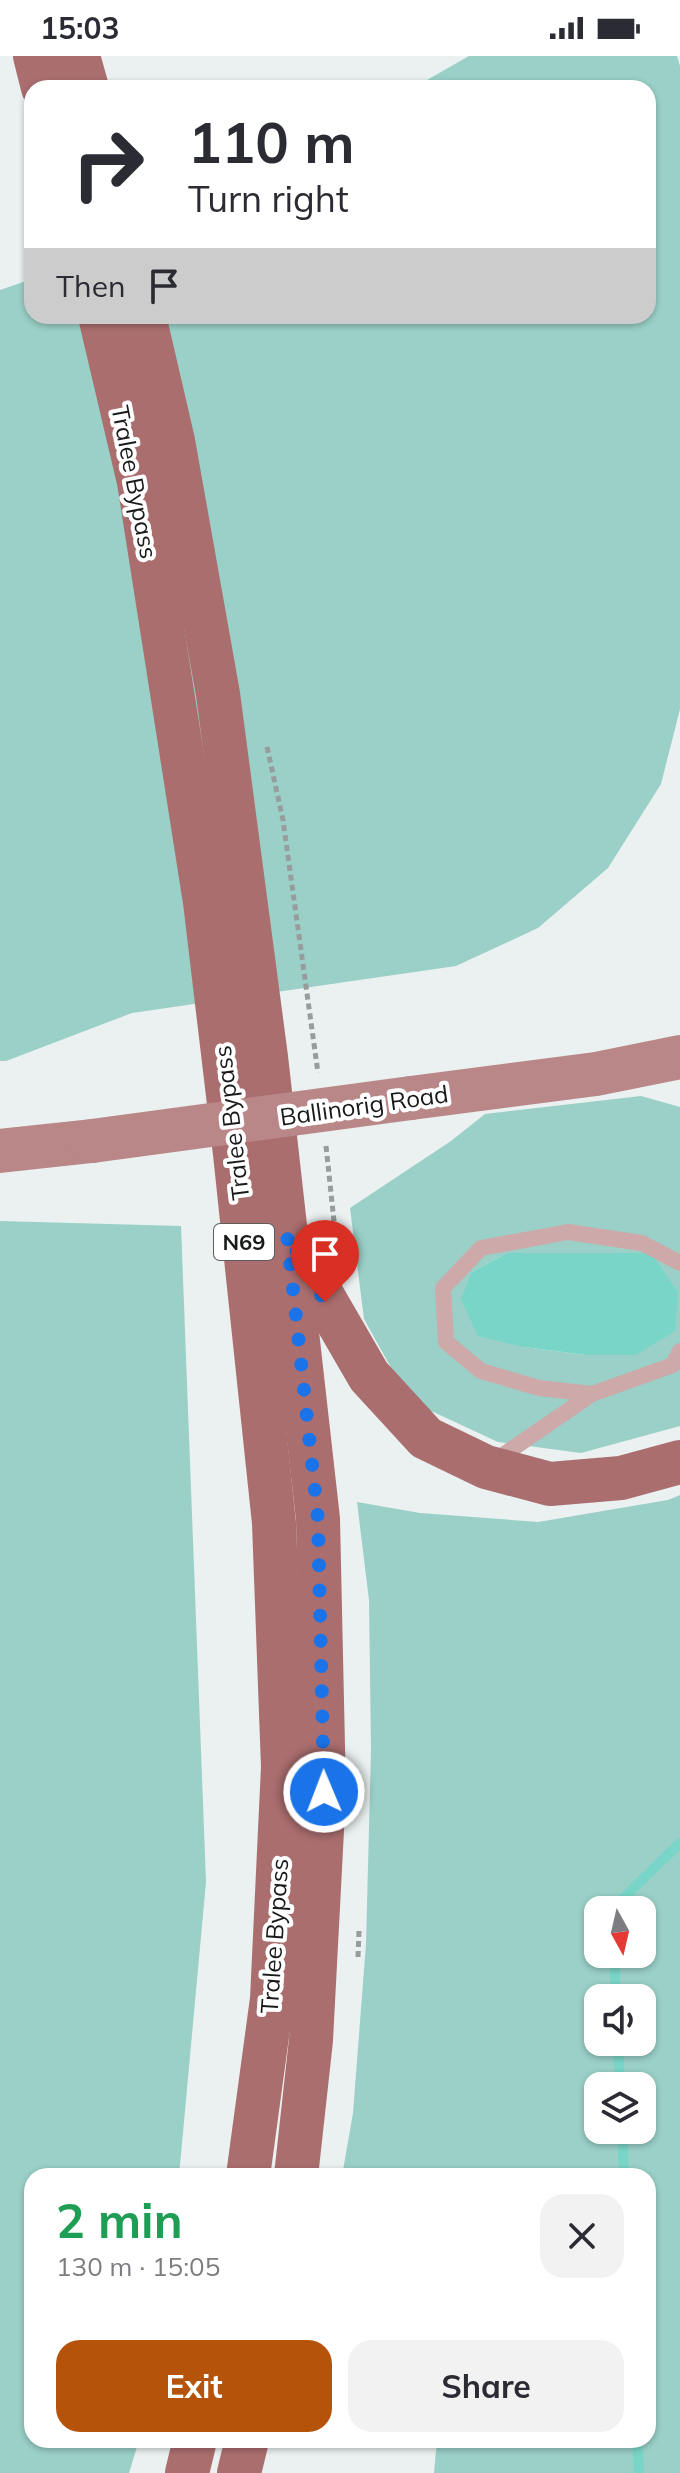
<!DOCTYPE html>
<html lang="en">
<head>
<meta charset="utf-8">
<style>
  body { margin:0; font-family:Mulish,sans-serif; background:#f2f2f3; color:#2b2b33; height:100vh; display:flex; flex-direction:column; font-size:30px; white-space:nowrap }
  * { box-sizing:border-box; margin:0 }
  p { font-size:26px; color:#7c7c81 }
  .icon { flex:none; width:44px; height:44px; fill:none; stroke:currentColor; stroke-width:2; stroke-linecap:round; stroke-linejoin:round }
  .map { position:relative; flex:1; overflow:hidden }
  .side { position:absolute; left:24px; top:2112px; width:632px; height:280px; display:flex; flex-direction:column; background:#fff; border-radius:24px; box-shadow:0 2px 6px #0004 }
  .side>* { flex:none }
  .hud { position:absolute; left:24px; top:24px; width:632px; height:244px; border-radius:24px; box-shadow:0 2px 6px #0004; background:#fff; color:#2b2b33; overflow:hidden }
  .needle { width:52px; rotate:172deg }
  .buttons { position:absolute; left:584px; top:1840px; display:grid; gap:16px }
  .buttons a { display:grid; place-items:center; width:72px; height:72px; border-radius:16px; background:#fff; box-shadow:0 2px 6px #0004; font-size:40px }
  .pin { position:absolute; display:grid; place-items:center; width:68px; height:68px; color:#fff; margin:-82px -34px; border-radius:50% 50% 50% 0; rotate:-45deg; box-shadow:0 0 8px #0007 }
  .pin .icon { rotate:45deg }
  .me { position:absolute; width:88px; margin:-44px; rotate:359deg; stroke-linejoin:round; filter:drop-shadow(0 0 6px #0008) }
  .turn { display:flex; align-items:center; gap:28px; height:168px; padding:0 32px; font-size:36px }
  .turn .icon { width:104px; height:104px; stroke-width:2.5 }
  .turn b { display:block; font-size:56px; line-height:68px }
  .then { display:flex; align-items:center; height:76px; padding:0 32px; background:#0003; gap:16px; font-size:30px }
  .round { display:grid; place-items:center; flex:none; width:84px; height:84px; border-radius:24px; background:#f2f2f3 }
  .overview { display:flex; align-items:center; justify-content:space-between; height:136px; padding:0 32px }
  h1 { font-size:48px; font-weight:700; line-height:60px; color:#1e9e55 }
  .primary-button { display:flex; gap:16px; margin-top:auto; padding:16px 32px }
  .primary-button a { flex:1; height:92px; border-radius:24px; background:#b45309; color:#fff; font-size:32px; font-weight:700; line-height:92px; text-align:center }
  .primary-button a+a { background:#f2f2f3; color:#2b2b33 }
  .status { display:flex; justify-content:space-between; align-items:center; height:56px; padding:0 40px; background:#fff; direction:ltr }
  .status svg { height:22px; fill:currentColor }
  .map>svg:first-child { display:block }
  .green { fill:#9ad0c7; fill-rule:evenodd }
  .water { fill:#78d5c7 }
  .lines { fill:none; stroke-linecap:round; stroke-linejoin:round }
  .stream { stroke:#78d5c7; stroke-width:10 }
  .path { stroke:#979d9c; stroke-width:5; stroke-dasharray:6 4; stroke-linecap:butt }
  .lane { stroke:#cda9a9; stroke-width:16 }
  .secondary { stroke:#b98787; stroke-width:44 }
  .primary { stroke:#ab6e6f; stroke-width:44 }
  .secondary-bridge { stroke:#b98787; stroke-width:44 }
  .route { stroke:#1a73e8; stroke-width:14; stroke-dasharray:0 25.2 }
  .labels { text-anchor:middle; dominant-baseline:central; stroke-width:8; stroke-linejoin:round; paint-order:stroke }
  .shield { fill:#fff; stroke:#5d5f5e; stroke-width:2 }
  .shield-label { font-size:22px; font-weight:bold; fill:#171a19 }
  .street-label { font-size:24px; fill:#171a19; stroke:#fff }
</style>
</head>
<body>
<div class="status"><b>15:03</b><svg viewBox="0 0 49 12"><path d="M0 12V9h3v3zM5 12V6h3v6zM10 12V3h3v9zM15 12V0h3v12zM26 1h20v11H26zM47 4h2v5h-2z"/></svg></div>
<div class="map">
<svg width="680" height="2417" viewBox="0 0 680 2417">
  <rect width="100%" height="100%" fill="#eaf1f0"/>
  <g class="green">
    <path d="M469 0H677L680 10V653L661 728 608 812 538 872 456 910 132 957 6 1005H0V234L32 223V260H648V32H413Z"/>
    <path d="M641 1040 680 1051V1370L581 1397 498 1386 429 1354 400 1328 364 1263 350 1152 451 1085 485 1058ZM507 1197H651L636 1299H586L524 1291 472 1216Z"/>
    <path d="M0 1165 181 1170 206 1826 179 2120H32V2384H139L129 2417H0Z"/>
    <path d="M680 1439V2417H434L437 2384H648V2120H342L353 2057 366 1888 371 1694 369 1544 357 1446 420 1457 538 1466 668 1444ZM642 1854V1898H598V1854ZM598 1942H642V1986H598ZM642 2030V2074H598V2030Z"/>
  </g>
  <path class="water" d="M507 1197H651L678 1236 675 1275 636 1299H586L524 1291 478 1280 461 1243 472 1216Z"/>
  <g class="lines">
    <g class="stream">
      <path d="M611 1854 680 1787"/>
      <path d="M614 1898 616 1942"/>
      <path d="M618 1986 620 2030"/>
      <path d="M622 2074 624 2120"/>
      <path d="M637 2384 639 2417"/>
    </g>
    <g class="path">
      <path d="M267 691 283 764 318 1017"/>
      <path d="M326 1090 336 1184"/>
      <path d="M358 1901 359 1875"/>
    </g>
    <g class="lane">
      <path d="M592 1338 539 1332 481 1315 446 1286 443 1232 481 1192 568 1176 642 1187 680 1207"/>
      <path d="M493 1406 592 1338 673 1309 680 1295"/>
    </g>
    <g class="secondary">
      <path d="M411 1042 596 1018 680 1001"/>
      <path d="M0 1095 92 1085"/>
    </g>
    <g class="primary">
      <path d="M35 0 43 32"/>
      <path d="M78 0 87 32"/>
      <path d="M100 260 139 426 205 846 235 1098 274 1467 283 1711 272 1943 248 2120"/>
      <path d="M144 260 173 385 218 638 266 1001 318 1463 324 1736 311 1984 296 2120"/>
      <path d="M296 1194 369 1320 426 1382 486 1411 550 1428 621 1422 680 1406"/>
      <path d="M187 2417 195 2384"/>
      <path d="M239 2417 247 2384"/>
    </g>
    <path class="secondary-bridge" d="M92 1085 411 1042"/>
  </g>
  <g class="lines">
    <path class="route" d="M324 1736 318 1463 287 1178 325 1246"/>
  </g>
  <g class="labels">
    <rect class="shield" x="214" y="1168" width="60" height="36" rx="6"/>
    <g class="shield-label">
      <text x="244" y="1186">N69</text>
    </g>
    <g class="street-label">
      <text transform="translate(135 426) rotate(79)">Tralee Bypass</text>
      <text transform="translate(364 1049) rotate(-8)">Ballinorig Road</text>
      <text transform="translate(231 1067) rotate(-97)">Tralee Bypass</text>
      <text transform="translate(274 1880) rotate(-86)">Tralee Bypass</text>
    </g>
  </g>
</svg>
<div class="buttons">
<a><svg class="needle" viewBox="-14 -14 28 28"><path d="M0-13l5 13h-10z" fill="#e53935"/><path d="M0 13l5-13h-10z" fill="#7c7c81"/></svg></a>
<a><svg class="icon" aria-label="sound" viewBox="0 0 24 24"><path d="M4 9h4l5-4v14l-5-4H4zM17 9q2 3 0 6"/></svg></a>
<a><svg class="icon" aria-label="layers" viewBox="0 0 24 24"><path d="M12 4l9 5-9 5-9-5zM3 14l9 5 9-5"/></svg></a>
</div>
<div class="pin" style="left:325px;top:1246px;background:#d93025"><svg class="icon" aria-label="arrive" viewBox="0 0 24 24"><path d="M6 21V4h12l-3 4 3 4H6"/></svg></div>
<svg class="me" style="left:324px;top:1736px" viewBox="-20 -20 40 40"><circle r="17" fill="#1a73e8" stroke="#fff" stroke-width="3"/><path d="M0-11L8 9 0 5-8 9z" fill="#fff"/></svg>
<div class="hud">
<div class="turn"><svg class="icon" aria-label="right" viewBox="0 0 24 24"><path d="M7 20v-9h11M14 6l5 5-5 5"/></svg><div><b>110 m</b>Turn right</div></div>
<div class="then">Then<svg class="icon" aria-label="arrive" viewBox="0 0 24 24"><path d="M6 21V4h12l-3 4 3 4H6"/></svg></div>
</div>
<section class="side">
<div class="overview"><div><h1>2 min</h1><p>130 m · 15:05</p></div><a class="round"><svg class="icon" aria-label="close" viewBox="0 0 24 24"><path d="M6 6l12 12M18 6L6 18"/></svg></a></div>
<div class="primary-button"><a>Exit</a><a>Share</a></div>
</section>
</div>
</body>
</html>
